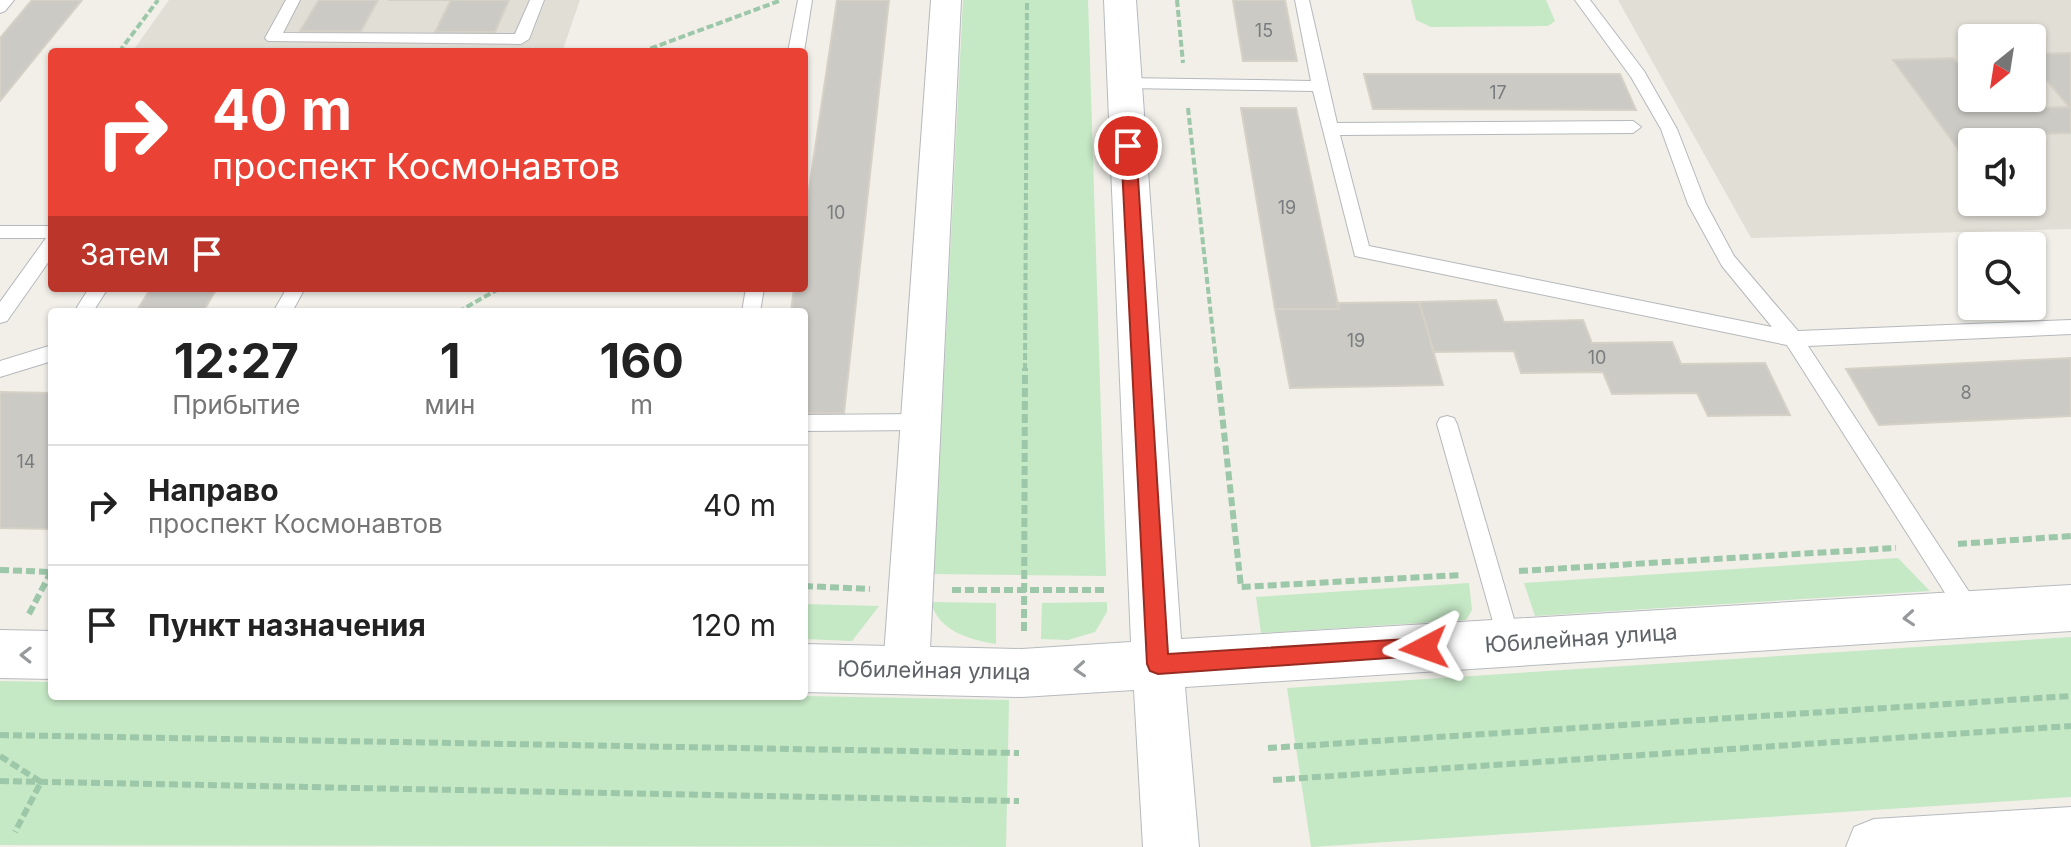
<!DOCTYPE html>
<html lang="ru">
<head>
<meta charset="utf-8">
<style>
  body { margin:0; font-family:Inter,sans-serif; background:#f2f2f2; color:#222; height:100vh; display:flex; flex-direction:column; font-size:30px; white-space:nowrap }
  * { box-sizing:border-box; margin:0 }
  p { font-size:26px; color:#767676 }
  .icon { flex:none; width:44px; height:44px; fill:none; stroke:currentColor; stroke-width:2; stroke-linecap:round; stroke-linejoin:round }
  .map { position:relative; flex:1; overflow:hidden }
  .side { position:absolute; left:48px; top:308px; width:760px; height:392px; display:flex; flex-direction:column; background:#fff; border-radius:8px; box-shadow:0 2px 6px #0004 }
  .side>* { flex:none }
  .guide { position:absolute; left:48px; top:48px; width:760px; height:244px; border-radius:8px; box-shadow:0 2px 6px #0004; background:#ea4335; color:#fff; overflow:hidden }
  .needle { width:52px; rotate:210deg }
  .tools { position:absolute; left:1958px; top:24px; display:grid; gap:16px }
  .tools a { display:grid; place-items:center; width:88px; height:88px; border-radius:8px; background:#fff; box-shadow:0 2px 6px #0004; font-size:40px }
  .pin { position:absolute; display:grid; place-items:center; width:68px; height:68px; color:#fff; margin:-34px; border:4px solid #fff; border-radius:50%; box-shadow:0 2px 8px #0007 }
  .me { position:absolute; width:88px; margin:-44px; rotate:266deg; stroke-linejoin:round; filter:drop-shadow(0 0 6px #0008) }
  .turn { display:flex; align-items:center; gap:28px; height:168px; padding:0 32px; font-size:36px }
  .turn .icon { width:104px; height:104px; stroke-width:2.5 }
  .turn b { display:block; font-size:56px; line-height:68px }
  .then { display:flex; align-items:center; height:76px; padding:0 32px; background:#0003; gap:16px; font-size:30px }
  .eta { display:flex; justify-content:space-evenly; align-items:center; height:136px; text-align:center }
  .eta b { font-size:48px; font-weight:700; line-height:56px }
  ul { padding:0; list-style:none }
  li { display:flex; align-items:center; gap:24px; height:120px; padding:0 32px; border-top:2px solid #e0e0e0 }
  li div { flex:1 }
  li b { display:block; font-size:30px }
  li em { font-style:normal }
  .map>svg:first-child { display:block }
  .education { fill:#e1ded6; fill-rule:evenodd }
  .green { fill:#c5e8c5 }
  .building { fill:#cccac5; stroke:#d6d1c6; stroke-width:2 }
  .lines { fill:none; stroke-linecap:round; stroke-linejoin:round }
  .service-casing { stroke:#b5b8bc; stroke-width:2 }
  .minor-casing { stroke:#b5b8bc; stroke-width:2 }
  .secondary-casing { stroke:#b6babf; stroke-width:2 }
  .path-far1 { stroke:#9cc7a9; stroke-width:4; stroke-dasharray:7 3; stroke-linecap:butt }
  .path { stroke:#9cc7a9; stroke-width:6; stroke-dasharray:9 4; stroke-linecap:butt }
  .service { fill:#fff; fill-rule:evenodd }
  .minor { fill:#fff; fill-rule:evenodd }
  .secondary { fill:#fff; fill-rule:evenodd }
  .oneway { stroke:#979a9d }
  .route { fill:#ea4335; stroke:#982c22; stroke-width:2 }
  .labels { text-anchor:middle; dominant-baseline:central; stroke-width:6; stroke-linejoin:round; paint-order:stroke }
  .number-label { font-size:18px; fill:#7a7d7f }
  .street-label { font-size:22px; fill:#5f6368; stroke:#fff }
</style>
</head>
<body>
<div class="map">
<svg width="2071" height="847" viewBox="0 0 2071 847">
  <rect width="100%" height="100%" fill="#f1efe8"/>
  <g class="education">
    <path d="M169 0H580L562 52H132Z"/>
    <path d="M1618 0H2071V229L1751 238ZM1972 38H2032V98H1972ZM1972 142H2032V202H1972Z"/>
  </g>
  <g class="green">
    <path d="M963 0H1088L1106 576 934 574Z"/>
    <path d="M1411 0H1546L1555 21 1548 26 1431 27 1416 20Z"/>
    <path d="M1898 558 1930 591 1535 616 1524 583Z"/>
    <path d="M1469 583 1472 610 1466 620 1261 633 1256 597Z"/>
    <path d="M931 602 996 603V644C970 640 938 631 931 602Z"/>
    <path d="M1107 602V612L1095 632 1068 640 1041 639 1042 603Z"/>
    <path d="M804 604 879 606 852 641 804 639Z"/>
    <path d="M2071 637V797L1311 847 1287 688Z"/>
    <path d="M0 681 52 682V696H804L1009 700 1006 847 0 845Z"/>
  </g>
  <g class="building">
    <path d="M32 0H82L0 101V38Z"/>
    <path d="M319 0H378L361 31H300Z"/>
    <path d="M388 0H509L495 32H435L451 0Z"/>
    <path d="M837 0H889L844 413H804V312H791L794 288H804V223Z"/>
    <path d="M1233 0H1285L1297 61H1243Z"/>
    <path d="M2071 53V133L2013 135 2019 142H1972V168L1893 60 1953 58 1972 82V98H1985L1993 109 2069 107 2032 63V54Z"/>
    <path d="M1364 74H1620L1636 110 1373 109Z"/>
    <path d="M1241 108H1296L1339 309H1275Z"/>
    <path d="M151 288H217L203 312H136Z"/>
    <path d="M1496 300 1504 322 1583 320 1592 343 1672 342 1681 364 1765 363 1790 415 1708 416 1697 393 1612 394 1603 372 1521 373 1514 351 1434 352 1419 302Z"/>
    <path d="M1419 302 1443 385 1290 388 1275 309H1339L1337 303Z"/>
    <path d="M2071 358V416L1989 420 1879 425 1846 369Z"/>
    <path d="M0 392 52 393V529L0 528Z"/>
  </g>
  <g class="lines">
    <g class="service-casing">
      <g id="service">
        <path d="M0 0H14L5 11 0 13Z"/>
        <path d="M286 0H300L283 33 515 34 530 0H544L529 39 521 44 268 41 265 38Z"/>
        <path d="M798 0H812L804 52H788Z"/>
        <path d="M1295 0H1309L1337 123 1633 121 1641 127 1633 133 1340 135 1369 246 1772 327 1722 266 1688 204 1661 129 1631 77 1575 0H1590L1644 71 1677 129 1706 204 1734 256 1798 331 2071 320V334L1808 346 1979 607 1982 614 1979 621 1971 624 1963 621 1787 345 1355 256 1313 91 1125 88 1117 83 1125 78 1311 81Z"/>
        <path d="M0 226H52V257L7 321 0 323V302L46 238H0Z"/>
        <path d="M89 288H108L93 312H74Z"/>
        <path d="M287 288H305L292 312H273Z"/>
        <path d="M746 288H764L760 312H742Z"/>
        <path d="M52 345V361L0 377V361Z"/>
        <path d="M919 414 926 416 929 422 926 428 919 430 804 431V415Z"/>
        <path d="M1447 416 1454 418 1457 424 1521 643 1518 651 1510 654 1502 651 1499 643 1437 424 1440 418Z"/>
      </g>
    </g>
    <g class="minor-casing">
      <path id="minor" d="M931 0H961L929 670 922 685 906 692 890 685 883 670Z"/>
    </g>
    <g class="secondary-casing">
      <g id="secondary">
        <path d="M1104 0H1136L1181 639 2071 585V631L1185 687 1199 847H1143L1134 690 1022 697 804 692V644L1022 649 1131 642Z"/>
        <path d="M0 630 52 631V679L0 678Z"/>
        <path d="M2071 807V847H1846L1854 827 1874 819Z"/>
      </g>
    </g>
    <g class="path-far1">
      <path d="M1177 0 1183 63"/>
      <path d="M119 52 158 0"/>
      <path d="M641 52 779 1"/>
      <path d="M1188 108 1217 370"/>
      <path d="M458 312 500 288"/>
      <path d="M1025 370 1027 0"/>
    </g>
    <g class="path">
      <path d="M1217 368 1241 587 1461 575"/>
      <path d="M1958 544 2071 536"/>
      <path d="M0 570 51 572"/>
      <path d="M1519 571 1896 548"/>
      <path d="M804 586 870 589"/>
      <path d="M952 590H1107"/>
      <path d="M29 614 51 572"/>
      <path d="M1024 631 1025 368"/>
      <path d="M0 735 1019 753"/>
      <path d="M1268 748 2071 696"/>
      <path d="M0 756 41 782 15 832"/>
      <path d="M1273 780 2071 726"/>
      <path d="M0 781 1019 801"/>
    </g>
    <use href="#service" class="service"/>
    <use href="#minor" class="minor"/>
    <use href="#secondary" class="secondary"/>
  </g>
  <defs><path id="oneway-chevron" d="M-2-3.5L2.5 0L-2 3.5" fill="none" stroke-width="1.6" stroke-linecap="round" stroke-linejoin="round" transform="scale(2)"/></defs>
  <g class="oneway">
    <use href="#oneway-chevron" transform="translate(1909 618) rotate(176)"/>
    <use href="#oneway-chevron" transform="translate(26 655) rotate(-179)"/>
    <use href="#oneway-chevron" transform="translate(1080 669) rotate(176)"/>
  </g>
  <path class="route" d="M1128 141 1136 146 1168 654 1424 638 1432 641 1435 648 1432 655 1158 674 1150 671 1147 664 1121 146Z"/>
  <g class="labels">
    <g class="number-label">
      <text x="1264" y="30">15</text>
      <text x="1498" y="92">17</text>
      <text x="1287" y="207">19</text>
      <text x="836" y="212">10</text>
      <text x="1356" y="340">19</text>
      <text x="1597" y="357">10</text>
      <text x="1966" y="392">8</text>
      <text x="26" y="461">14</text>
    </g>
    <g class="street-label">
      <text transform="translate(1581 638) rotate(-4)">Юбилейная улица</text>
      <text transform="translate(934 670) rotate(1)">Юбилейная улица</text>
    </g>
  </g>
</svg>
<div class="tools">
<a><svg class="needle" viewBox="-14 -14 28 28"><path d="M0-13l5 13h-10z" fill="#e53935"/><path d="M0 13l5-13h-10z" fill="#767676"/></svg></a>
<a><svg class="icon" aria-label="sound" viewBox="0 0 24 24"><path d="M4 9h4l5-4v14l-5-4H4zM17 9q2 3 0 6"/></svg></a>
<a><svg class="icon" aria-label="search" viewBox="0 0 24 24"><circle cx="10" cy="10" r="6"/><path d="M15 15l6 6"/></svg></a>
</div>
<div class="pin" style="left:1128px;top:146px;background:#d93025"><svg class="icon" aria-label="arrive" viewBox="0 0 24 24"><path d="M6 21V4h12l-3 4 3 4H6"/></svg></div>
<svg class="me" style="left:1424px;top:648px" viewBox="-20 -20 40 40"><path d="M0-17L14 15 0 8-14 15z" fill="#ea4335" stroke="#fff" stroke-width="4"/></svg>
<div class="guide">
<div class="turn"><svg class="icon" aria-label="right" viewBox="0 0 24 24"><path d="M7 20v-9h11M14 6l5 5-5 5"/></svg><div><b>40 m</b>проспект Космонавтов</div></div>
<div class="then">Затем<svg class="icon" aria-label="arrive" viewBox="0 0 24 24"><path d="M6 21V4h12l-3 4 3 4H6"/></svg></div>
</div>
<section class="side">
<div class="eta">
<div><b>12:27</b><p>Прибытие</p></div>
<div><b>1</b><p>мин</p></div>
<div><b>160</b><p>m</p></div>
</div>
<ul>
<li><svg class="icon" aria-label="right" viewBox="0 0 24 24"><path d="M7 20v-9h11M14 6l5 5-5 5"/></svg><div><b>Направо</b><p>проспект Космонавтов</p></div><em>40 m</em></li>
<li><svg class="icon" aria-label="arrive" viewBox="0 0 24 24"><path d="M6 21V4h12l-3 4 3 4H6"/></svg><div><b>Пункт назначения</b></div><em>120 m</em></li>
</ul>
</section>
</div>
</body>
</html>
